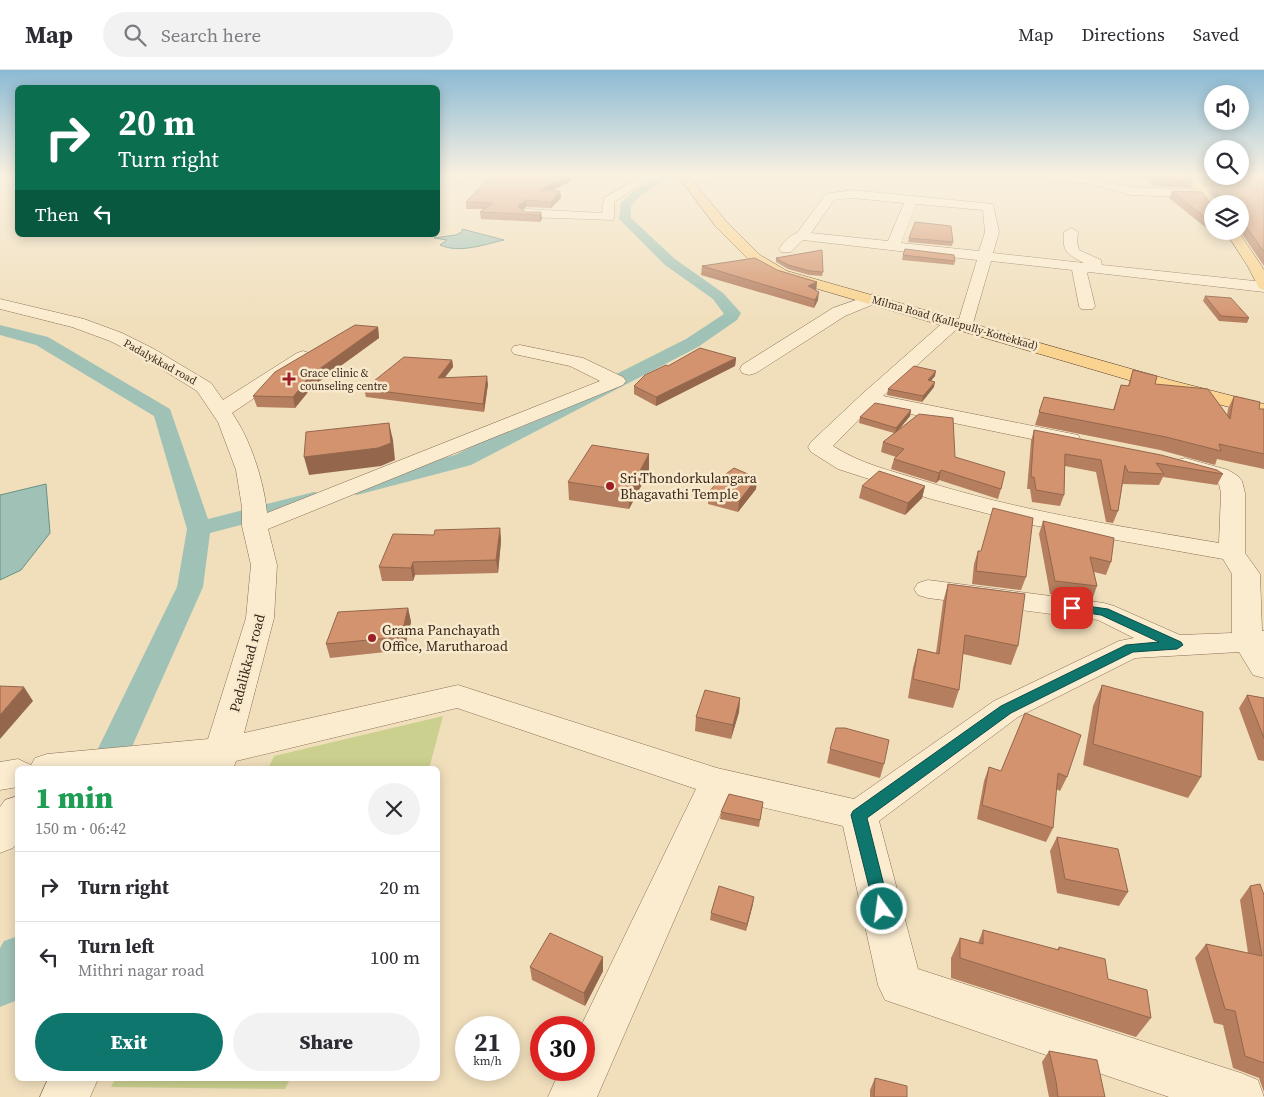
<!DOCTYPE html>
<html lang="en">
<head>
<meta charset="utf-8">
<style>
  body { margin:0; font-family:"Source Serif 4",serif; background:#f2f2f3; color:#2b2b33; height:100vh; display:flex; flex-direction:column; font-size:19px; white-space:nowrap }
  * { box-sizing:border-box; margin:0 }
  p { font-size:16px; color:#7c7c81 }
  .icon { flex:none; width:28px; height:28px; fill:none; stroke:currentColor; stroke-width:2; stroke-linecap:round; stroke-linejoin:round }
  .map { position:relative; flex:1; overflow:hidden }
  .drawer { position:absolute; left:15px; top:696px; width:425px; height:315px; display:flex; flex-direction:column; background:#fff; border-radius:8px; box-shadow:0 2px 12px #0003 }
  .drawer>* { flex:none }
  .banner { position:absolute; left:15px; top:15px; width:425px; height:152px; border-radius:8px; box-shadow:0 2px 12px #0003; background:#0b6e4f; color:#fff; overflow:hidden }
  .tools { position:absolute; left:1204px; top:15px; display:grid; gap:10px }
  .tools a { display:grid; place-items:center; width:45px; height:45px; border-radius:50%; background:#fff; box-shadow:0 2px 12px #0003; font-size:25px }
  .speed { position:absolute; left:455px; top:946px; display:flex; gap:10px; font-size:25px; font-weight:700; text-align:center }
  .speed>* { display:grid; place-content:center; width:65px; height:65px; border-radius:50%; background:#fff; box-shadow:0 2px 12px #0003; line-height:1 }
  .speed small { font-size:12px; font-weight:400 }
  .speed .limit { border:8px solid #d22; background:#fff; color:#111 }
  .pin { position:absolute; display:grid; place-items:center; width:42px; height:42px; color:#fff; margin:-21px; border-radius:10px; box-shadow:0 2px 8px #0006 }
  .me { position:absolute; width:55px; margin:-28px; rotate:346deg; stroke-linejoin:round; filter:drop-shadow(0 0 4px #0008) }
  .turn { display:flex; align-items:center; gap:18px; height:105px; padding:0 20px; font-size:22px }
  .turn .icon { width:65px; height:65px; stroke-width:2.5 }
  .turn b { display:block; font-size:35px; line-height:42px }
  .then { display:flex; align-items:center; height:48px; padding:0 20px; background:#0003; gap:10px; font-size:19px }
  .round { display:grid; place-items:center; flex:none; width:52px; height:52px; border-radius:26px; background:#f2f2f3 }
  .head { display:flex; align-items:center; justify-content:space-between; height:85px; padding:0 20px }
  h1 { font-size:30px; font-weight:800; line-height:38px; color:#1e9e55 }
  .button { display:flex; gap:10px; margin-top:auto; padding:10px 20px }
  .button a { flex:1; height:58px; border-radius:30px; background:#0f766e; color:#fff; font-size:20px; font-weight:800; line-height:58px; text-align:center }
  .button a+a { background:#f2f2f3; color:#2b2b33 }
  ul { padding:0; list-style:none }
  li { display:flex; align-items:center; gap:15px; height:70px; padding:0 20px; border-top:1px solid #e1e1e2 }
  li div { flex:1 }
  li b { display:block; font-size:19px }
  li em { font-style:normal }
  header { display:flex; align-items:center; gap:30px; box-sizing:border-box; height:70px; padding:0 25px; background:#fff; border-bottom:1px solid #e1e1e2 }
  header strong { font-size:24px }
  nav { display:flex; gap:28px; margin-inline-start:auto; font-size:18px }
  .search { width:350px; height:45px; background:#f2f2f3; display:flex; align-items:center; gap:12px; box-sizing:border-box; padding:0 18px; border-radius:28px; color:#7c7c81; font-size:19px }
  .map>svg:first-child { display:block }
  .green { fill:#cbd08f }
  .water { fill:#a0c2b6; stroke:#679084 }
  .lines { fill:none; stroke-linecap:round; stroke-linejoin:round }
  .canal { fill:#a0c2b6; fill-rule:evenodd }
  .minor-casing { stroke:#8a6e54; stroke-width:1 }
  .major-casing { stroke:#573c29; stroke-width:1 }
  .minor { fill:#fbecd0; fill-rule:evenodd }
  .major { fill:#f9d38f; fill-rule:evenodd }
  .wall { fill:#b57e5f }
  .shaded-wall { fill:#94674d }
  .building { fill:#d3936e; stroke:#94674d }
  .route { fill:#0f766e; stroke:#0a4d48 }
  .poi-dot { fill:#9d2026; stroke:#f8e9cc; stroke-width:2 }
  .labels { text-anchor:middle; dominant-baseline:central; stroke-width:5; stroke-linejoin:round; paint-order:stroke }
  .far-street-label { font-size:11px; fill:#38271a; stroke:#f8e9cc }
  .far-poi-label { font-size:11px; fill:#38271a; stroke:#f8e9cc; text-anchor:start }
  .poi-label { font-size:14px; fill:#38271a; stroke:#f8e9cc; text-anchor:start }
  .street-label { font-size:14px; fill:#38271a; stroke:#f8e9cc }
</style>
</head>
<body>
<header>
<strong>Map</strong>
<div class="search"><svg class="icon" aria-label="search" viewBox="0 0 24 24"><circle cx="10" cy="10" r="6"/><path d="M15 15l6 6"/></svg>Search here</div>
<nav><a>Map</a><a>Directions</a><a>Saved</a></nav>
</header>
<div class="map">
<svg width="1264" height="1027" viewBox="0 0 1264 1027">
  <rect width="100%" height="100%" fill="#f1dfbc"/>
  <g class="green">
    <path d="M443 646 429 699H268L274 686Z"/>
    <path d="M115 1009H290L285 1019 111 1017Z"/>
  </g>
  <g class="water">
    <path d="M462 159 504 170C485 174 460 184 440 175L447 170 434 168 456 165 462 162Z"/>
    <path d="M46 414 50 463 21 500 0 510V425Z"/>
  </g>
  <g class="lines">
    <g class="canal">
      <path d="M659 106H671L640 126 631 136V148L675 189 723 223 741 243 737 250 698 277 471 395 357 425 349 423 346 418 349 413 455 385 686 269 724 244 713 229 665 195 619 149 621 133 632 122Z"/>
      <path d="M0 255 48 267 170 339 208 449 314 422 322 424 326 429 322 434 210 463 203 517 122 699H88L177 517 187 459 154 346 36 275 0 265Z"/>
      <path d="M18 866V926L15 931 0 937V878L4 871Z"/>
    </g>
    <g class="minor-casing">
      <g id="minor">
        <path d="M455 106H466L463 112 459 113 453 110Z"/>
        <path d="M641 106H654L614 132V147L613 150 526 147 520 143 526 139 602 143 604 128Z"/>
        <path d="M690 106H712L710 108 686 113 680 110 682 108Z"/>
        <path d="M1039 106 1090 108 1131 117 1204 120 1210 124 1204 128 1131 125 1090 114 1045 109Z"/>
        <path d="M852 120 993 134 999 162 993 183 1084 193C1067 184 1062 182 1064 162L1071 158 1078 162 1077 172 1079 180 1101 190 1102 195 1264 212V222L1089 202 1087 203 1095 236 1093 239H1081L1079 236 1072 200 991 191 971 260 965 261 958 258 883 326 1078 365 1081 370 1078 375 1070 377 872 336 833 376C861 394 889 400 921 410 1018 441 1119 456 1219 473L1221 423 1219 414 1212 410 1177 400 1174 395 1177 390 1185 388 1228 400 1238 406 1242 411 1245 423V483L1260 504 1262 561H1264V608L1253 605 1239 582 1135 588 1018 647 879 751 918 899 1241 1003 1258 1010 1264 1027H1169L885 930 878 915 843 756 727 729 597 1027H548L560 1000H584V958H580L696 719 457 638 236 691 233 699H203L202 696 177 699H18V717L0 720V692L18 689 31 695 35 688 47 684 208 669 246 548 251 495 242 456V437L236 400 218 352 197 321 142 287 110 271 72 257 0 239V229L84 249 122 263 154 279 211 313 223 330 297 283 303 281 309 283 312 287 309 291 232 343C250 368 264 411 267 443L600 311 570 296 514 284 511 280 514 276 520 275 583 288 623 307 626 311 623 315 268 459 277 495 274 548 244 663 458 615 717 698 854 729 994 631 1119 571 1134 568 1098 550 928 528 918 525 914 519 918 513 928 510 1104 533 1114 536 1180 565 1232 563V504L1223 489 1032 455 931 429 838 399 811 382 808 377 811 372 861 325 947 249H959L977 190 803 170 791 182H781L779 179C783 173 790 165 797 163L826 124ZM852 128 904 133 888 171 811 163 834 130ZM916 134 983 140 985 162 979 181 901 173Z"/>
        <path d="M873 224 879 226 881 229 879 232 845 246 756 303 749 305 742 303 740 299 742 295 833 238Z"/>
        <path d="M18 726V772L13 778 0 783V737L5 730Z"/>
        <path d="M48 1009H98L90 1027H40Z"/>
      </g>
    </g>
    <g class="major-casing">
      <g id="major">
        <path d="M678 106H689L726 151 760 185 787 201 1170 310 1264 334V346L1156 318 777 207 750 191 716 157Z"/>
        <path d="M1183 106H1195L1217 134H1212V139L1208 138Z"/>
        <path d="M1225 161H1238L1261 195 1264 200V220L1259 218 1247 195Z"/>
      </g>
    </g>
    <use href="#minor" class="minor"/>
    <use href="#major" class="major"/>
  </g>
  <g class="wall">
    <path d="M491 106H571V111L552 121H560L561 128 551 138 526 137 523 140 525 142H541L542 149 540 152 481 149 480 142 484 139H466V132Z"/>
    <path d="M1142 106H1189L1192 111 1190 118 1154 116Z"/>
    <path d="M1197 106H1264V196L1240 161V134H1212V161H1232V162L1229 170 1220 169 1169 128 1172 121 1215 133 1216 130Z"/>
    <path d="M909 168 953 172 952 176 908 172Z"/>
    <path d="M903 185 955 191 954 195 902 190Z"/>
    <path d="M776 188 823 202 822 206 809 205 788 199 776 192Z"/>
    <path d="M702 196 777 200 817 212 816 220 818 230 814 238 701 205Z"/>
    <path d="M1205 226 1249 248 1247 253 1219 251 1203 231Z"/>
    <path d="M378 257 379 268 313 316 295 338 257 337 253 326Z"/>
    <path d="M736 288 735 296 656 336 634 324V316L668 296Z"/>
    <path d="M452 290 453 297 445 307 488 314 484 342 366 327 364 319Z"/>
    <path d="M1133 300 1155 314 1227 345 1228 339 1234 326 1259 339H1264V399L1217 389 1215 395 1160 380 1035 355 1044 327 1113 340 1121 315 1128 316Z"/>
    <path d="M935 306 931 311 934 317 922 332 887 325 888 319Z"/>
    <path d="M911 340 910 346 898 361 955 387 1001 419 998 429 939 410 936 413 891 399 894 389 896 387 881 382 883 372 894 363 859 353 860 347Z"/>
    <path d="M1034 360 1223 404 1217 415 1163 407 1159 415 1123 414V412L1118 441 1113 453 1106 452 1096 402 1065 396 1064 425 1060 436 1032 432 1030 419H1027L1031 371Z"/>
    <path d="M649 384V401L629 439 569 430 568 412Z"/>
    <path d="M757 408 756 419 738 442 708 434V423Z"/>
    <path d="M862 416H925L922 428 905 445 859 428Z"/>
    <path d="M1043 451 1111 492 1106 505 1094 502 1097 516 1092 530 1050 524 1039 464Z"/>
    <path d="M500 458 501 471 498 503 415 505 413 511H382L379 497 434 465Z"/>
    <path d="M978 481 1026 507 1021 520 972 514 974 494Z"/>
    <path d="M948 514 1018 576 1011 595 963 584 959 620 953 638 908 628 913 598 918 579 936 583 943 532Z"/>
    <path d="M408 538 411 552 404 580 330 588 326 574Z"/>
    <path d="M1102 615 1201 707 1188 728 1083 695 1093 636Z"/>
    <path d="M1247 625 1264 628V691L1258 690 1239 638Z"/>
    <path d="M740 628 739 642 731 669 695 661 696 647Z"/>
    <path d="M1025 643 1067 707 1060 721 1056 719 1053 758 1046 772 977 749 984 711 989 697 1001 701Z"/>
    <path d="M830 679 884 694 880 708 827 693Z"/>
    <path d="M763 732 759 757 720 749 721 742Z"/>
    <path d="M1057 767 1128 822 1119 836 1057 823 1050 781Z"/>
    <path d="M1250 816 1264 825V1022L1259 1008 1233 998 1223 955 1214 953 1195 888 1206 874 1248 883 1240 830Z"/>
    <path d="M753 834 746 861 710 850 711 843Z"/>
    <path d="M983 860 1057 880 1059 877 1108 909 1151 948 1136 967 951 908V888L960 868 978 873Z"/>
    <path d="M603 887V901L585 936 532 910 530 897Z"/>
    <path d="M1049 981 1105 1027H1049L1042 992Z"/>
    <path d="M875 1008 907 1027H870V1020Z"/>
  </g>
  <g class="shaded-wall">
    <path d="M562 106H571V111L540 127V120Z"/>
    <path d="M560 121 561 128 551 138V132Z"/>
    <path d="M526 130V137L518 142V136Z"/>
    <path d="M541 142 542 149 540 152 539 145Z"/>
    <path d="M817 212 816 220 808 216Z"/>
    <path d="M819 222 818 230 814 238 815 230Z"/>
    <path d="M378 257 379 268 313 316 295 338 293 327 311 305Z"/>
    <path d="M736 288 735 296 656 336V327Z"/>
    <path d="M452 290 453 297 439 315 438 308Z"/>
    <path d="M936 301 935 306 926 316 928 310Z"/>
    <path d="M487 306 488 314 484 342 483 334Z"/>
    <path d="M935 312 934 317 922 332 923 326Z"/>
    <path d="M911 340 910 346 895 364 896 358Z"/>
    <path d="M389 353 393 370 395 390 381 396 309 405 304 387Z"/>
    <path d="M649 384V401L629 439V421Z"/>
    <path d="M941 400 939 410 936 413 939 403Z"/>
    <path d="M757 408 756 419 738 442 739 431Z"/>
    <path d="M925 416 922 428 905 445 908 433Z"/>
    <path d="M500 458 501 471 498 503 496 490Z"/>
    <path d="M413 492 415 505 413 511 411 498Z"/>
    <path d="M408 538 411 552 404 580 401 567Z"/>
    <path d="M24 617 33 631 0 669V645Z"/>
    <path d="M740 628 739 642 731 669 733 655Z"/>
    <path d="M754 827 753 834 746 861 747 854Z"/>
    <path d="M603 887V901L585 936 584 923Z"/>
  </g>
  <g class="building">
    <path d="M491 106H568L540 120 560 121 551 132 526 130 518 136 525 142H541L539 145 480 142 493 133 466 132Z"/>
    <path d="M1153 106H1189L1192 111 1157 109Z"/>
    <path d="M1205 106H1264V182L1243 152H1240V134H1212V153L1172 121 1202 122 1209 132 1216 133 1217 129 1221 128V126Z"/>
    <path d="M915 152 951 156 953 172 909 168Z"/>
    <path d="M905 179 954 185 955 191 903 185Z"/>
    <path d="M822 180 823 202 810 201 788 195 776 188Z"/>
    <path d="M755 188 777 200 817 212 808 216 819 222 815 230 702 196Z"/>
    <path d="M1205 226 1231 228 1249 248 1221 246Z"/>
    <path d="M355 255 378 257 311 305 293 327 253 326 275 302Z"/>
    <path d="M700 278 736 288 656 327 634 316 645 305 666 295 668 296Z"/>
    <path d="M404 287 452 290 438 308 487 306 483 334 364 319Z"/>
    <path d="M914 296 936 301 928 310 935 312 923 326 888 319Z"/>
    <path d="M1133 300 1157 306 1155 314 1208 319 1230 349 1234 326 1260 332 1259 339H1264V384L1219 374 1221 381 1166 367 1039 342 1044 327 1114 340 1121 315 1129 316Z"/>
    <path d="M875 333 911 340 896 358 860 347Z"/>
    <path d="M919 344 953 348 955 387 1005 402 1001 419 941 400 939 403 894 389 904 379 883 372Z"/>
    <path d="M389 353 391 373 378 378 304 387 306 362Z"/>
    <path d="M1034 360 1161 385 1217 400 1223 404 1156 393 1164 404 1128 402 1125 395 1118 441 1111 440 1101 390 1065 384 1064 425 1036 420 1034 407H1031Z"/>
    <path d="M592 375 649 384 629 421 568 412Z"/>
    <path d="M734 398 757 408 739 431 708 423 722 407Z"/>
    <path d="M879 401 925 416 908 433 862 416Z"/>
    <path d="M993 438 1033 448 1026 507 976 501 978 481H981Z"/>
    <path d="M1043 451 1114 468 1111 492 1090 487 1097 516 1055 511Z"/>
    <path d="M500 458 496 490 413 492 411 498 379 497 393 464 434 465 435 460Z"/>
    <path d="M948 514 1025 524 1018 576 965 565 959 620 913 609 918 579 939 584Z"/>
    <path d="M408 538 401 567 326 574 338 542Z"/>
    <path d="M1102 615 1203 642 1201 707 1093 674Z"/>
    <path d="M0 616 24 617 0 645Z"/>
    <path d="M705 620 740 628 733 655 696 647Z"/>
    <path d="M1247 625 1264 628V668Z"/>
    <path d="M1025 643 1081 665 1067 707 1058 703 1053 758 982 735 989 697 1001 701Z"/>
    <path d="M836 658H845L889 670 884 694 830 679Z"/>
    <path d="M729 724 763 732 760 750 721 742Z"/>
    <path d="M1057 767 1118 779 1128 822 1065 809Z"/>
    <path d="M1260 814 1264 825V993L1245 986 1235 941 1225 939 1206 874 1262 886 1250 816Z"/>
    <path d="M719 816 754 827 747 854 711 843Z"/>
    <path d="M983 860 1059 880V877L1105 889 1108 909 1147 920 1151 948 960 888V868L983 874Z"/>
    <path d="M550 863 603 887 584 923 530 897Z"/>
    <path d="M1049 981 1097 990 1105 1027H1058L1056 1011Z"/>
    <path d="M875 1008 907 1016V1027H874Z"/>
  </g>
  <linearGradient id="sky" x2="0" y2="1"><stop stop-color="#8bbad4"/><stop offset="0.42" stop-color="#f9f1e1"/><stop offset="1" stop-color="#f9f1e1" stop-opacity="0"/></linearGradient>
  <rect width="1264" height="250" fill="url(#sky)"/>
  <path class="route" d="M1072 534 1108 539 1181 572 1183 575 1177 579 1133 582 1011 643 867 748 890 839 888 845 882 847 876 845 851 745 853 741 1001 636 1126 575 1159 572 1101 545 1067 540 1066 538Z"/>
  <g class="poi-dot">
    <path d="M286.5 301.5h5v5h5v5h-5v5h-5v-5h-5v-5h5z"/>
    <circle cx="610" cy="416" r="5"/>
    <circle cx="372" cy="568" r="5"/>
  </g>
  <g class="labels">
    <g class="far-street-label">
      <text transform="translate(955 253) rotate(16)">Milma Road (Kallepully-Kottekkad)</text>
      <text transform="translate(160 292) rotate(29)">Padalykkad road</text>
    </g>
    <g class="far-poi-label">
      <text x="300" y="303">Grace clinic &amp;<tspan x="300" dy="13">counseling centre</tspan></text>
    </g>
    <g class="poi-label">
      <text x="620" y="408">Sri Thondorkulangara<tspan x="620" dy="16">Bhagavathi Temple</tspan></text>
      <text x="382" y="560">Grama Panchayath<tspan x="382" dy="16">Office, Marutharoad</tspan></text>
    </g>
    <g class="street-label">
      <text transform="translate(247 593) rotate(-75)">Padalikkad road</text>
    </g>
  </g>
</svg>
<div class="tools">
<a><svg class="icon" aria-label="sound" viewBox="0 0 24 24"><path d="M4 9h4l5-4v14l-5-4H4zM17 9q2 3 0 6"/></svg></a>
<a><svg class="icon" aria-label="search" viewBox="0 0 24 24"><circle cx="10" cy="10" r="6"/><path d="M15 15l6 6"/></svg></a>
<a><svg class="icon" aria-label="layers" viewBox="0 0 24 24"><path d="M12 4l9 5-9 5-9-5zM3 14l9 5 9-5"/></svg></a>
</div>
<div class="speed"><div>21<small>km/h</small></div><div class="limit">30</div></div>
<div class="pin" style="left:1072px;top:538px;background:#d93025"><svg class="icon" aria-label="arrive" viewBox="0 0 24 24"><path d="M6 21V4h12l-3 4 3 4H6"/></svg></div>
<svg class="me" style="left:882px;top:839px" viewBox="-20 -20 40 40"><circle r="17" fill="#0f766e" stroke="#fff" stroke-width="3"/><path d="M0-11L8 9 0 5-8 9z" fill="#fff"/></svg>
<div class="banner">
<div class="turn"><svg class="icon" aria-label="right" viewBox="0 0 24 24"><path d="M7 20v-9h11M14 6l5 5-5 5"/></svg><div><b>20 m</b>Turn right</div></div>
<div class="then">Then<svg class="icon" aria-label="left" viewBox="0 0 24 24"><path d="M17 20v-9H6M10 6l-5 5 5 5"/></svg></div>
</div>
<section class="drawer">
<div class="head"><div><h1>1 min</h1><p>150 m · 06:42</p></div><a class="round"><svg class="icon" aria-label="close" viewBox="0 0 24 24"><path d="M6 6l12 12M18 6L6 18"/></svg></a></div>
<ul>
<li><svg class="icon" aria-label="right" viewBox="0 0 24 24"><path d="M7 20v-9h11M14 6l5 5-5 5"/></svg><div><b>Turn right</b></div><em>20 m</em></li>
<li><svg class="icon" aria-label="left" viewBox="0 0 24 24"><path d="M17 20v-9H6M10 6l-5 5 5 5"/></svg><div><b>Turn left</b><p>Mithri nagar road</p></div><em>100 m</em></li>
</ul>
<div class="button"><a>Exit</a><a>Share</a></div>
</section>
</div>
</body>
</html>
